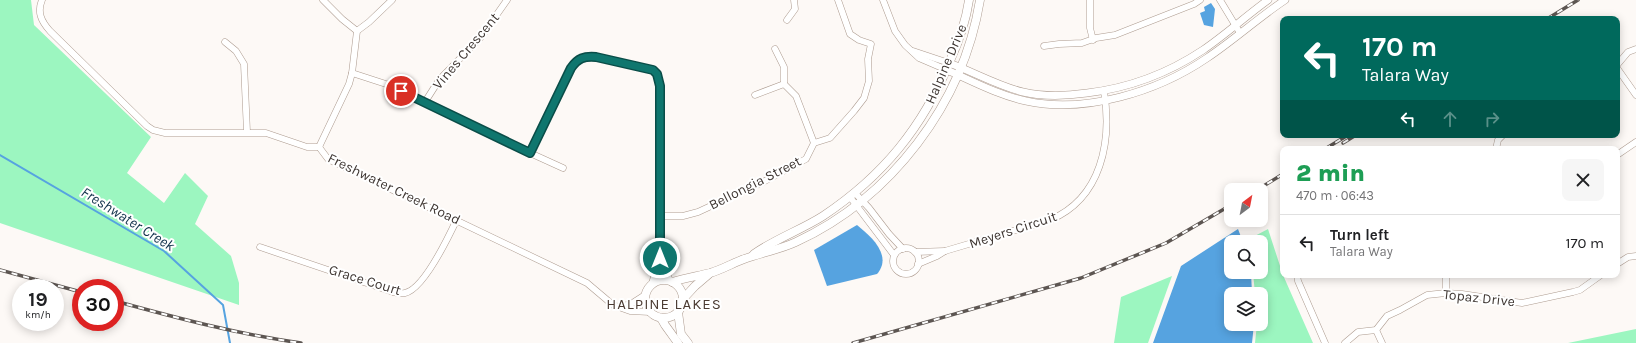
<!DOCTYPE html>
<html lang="en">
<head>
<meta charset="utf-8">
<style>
  body { margin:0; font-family:Karla,sans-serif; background:#f6f6f6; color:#202124; height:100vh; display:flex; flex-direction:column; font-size:15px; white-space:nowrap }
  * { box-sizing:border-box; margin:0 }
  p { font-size:13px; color:#757577 }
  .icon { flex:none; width:22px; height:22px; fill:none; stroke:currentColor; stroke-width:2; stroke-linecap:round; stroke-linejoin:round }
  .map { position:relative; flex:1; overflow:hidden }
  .side { position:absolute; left:1280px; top:146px; width:340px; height:132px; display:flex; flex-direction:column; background:#fff; border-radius:8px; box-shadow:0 2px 10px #0003 }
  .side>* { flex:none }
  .top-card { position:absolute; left:1280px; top:16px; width:340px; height:122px; border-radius:8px; box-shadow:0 2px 10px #0003; background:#00695c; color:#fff; overflow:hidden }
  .needle { width:26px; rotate:32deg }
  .tools { position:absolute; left:1224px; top:183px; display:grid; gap:8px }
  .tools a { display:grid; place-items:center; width:44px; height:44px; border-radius:8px; background:#fff; box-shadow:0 2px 10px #0003; font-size:20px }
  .speed { position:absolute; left:12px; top:279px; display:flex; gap:8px; font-size:20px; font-weight:700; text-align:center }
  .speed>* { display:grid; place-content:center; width:52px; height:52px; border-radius:50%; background:#fff; box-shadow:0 2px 10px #0003; line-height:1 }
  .speed small { font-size:10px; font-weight:400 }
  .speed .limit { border:6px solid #d22; background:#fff; color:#111 }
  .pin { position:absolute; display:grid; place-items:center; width:34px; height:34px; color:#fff; margin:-17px; border:2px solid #fff; border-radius:50%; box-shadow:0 1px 4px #0007 }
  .me { position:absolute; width:44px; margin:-22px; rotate:0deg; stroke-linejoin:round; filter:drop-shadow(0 0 3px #0008) }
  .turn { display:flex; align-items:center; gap:14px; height:84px; padding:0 16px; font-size:18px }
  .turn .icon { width:52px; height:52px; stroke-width:2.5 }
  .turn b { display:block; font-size:28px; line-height:34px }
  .lanes { display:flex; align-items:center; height:38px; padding:0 16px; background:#0003; justify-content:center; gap:20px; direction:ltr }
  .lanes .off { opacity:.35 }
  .round { display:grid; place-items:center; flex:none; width:42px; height:42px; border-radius:8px; background:#f6f6f6 }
  .headline { display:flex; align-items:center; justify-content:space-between; height:68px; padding:0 16px }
  h1 { font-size:24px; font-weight:800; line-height:30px; color:#1e9e55 }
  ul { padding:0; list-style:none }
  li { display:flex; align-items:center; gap:12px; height:56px; padding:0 16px; border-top:1px solid #e0e0e0 }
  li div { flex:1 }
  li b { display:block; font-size:15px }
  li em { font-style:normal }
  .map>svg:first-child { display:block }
  .green { fill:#9cf6c0 }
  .water { fill:#56a3e0 }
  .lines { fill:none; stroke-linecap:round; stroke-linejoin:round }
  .stream { stroke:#56a3e0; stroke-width:2 }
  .minor-casing { stroke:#ad9b8f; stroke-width:7 }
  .tertiary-casing { stroke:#ad9b8f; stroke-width:8 }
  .secondary-casing { stroke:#ad9b8f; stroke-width:9 }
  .minor { stroke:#fff; stroke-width:6 }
  .tertiary { stroke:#fff; stroke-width:7 }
  .secondary { stroke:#fff; stroke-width:8 }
  .rail-casing { stroke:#5d5652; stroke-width:3.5 }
  .rail { stroke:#fff; stroke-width:2; stroke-dasharray:6; stroke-linecap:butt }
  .route-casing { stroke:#0a4d48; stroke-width:10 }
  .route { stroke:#0f766e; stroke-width:7 }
  .labels { text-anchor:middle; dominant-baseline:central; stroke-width:4; stroke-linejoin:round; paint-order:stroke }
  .street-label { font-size:14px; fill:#3f3733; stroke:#fff }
  .water-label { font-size:15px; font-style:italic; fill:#11324b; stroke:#fff }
  .neighbourhood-label { font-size:15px; letter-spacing:1px; fill:#4c3c33; stroke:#fff }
</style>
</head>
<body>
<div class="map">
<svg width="1636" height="343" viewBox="0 0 1636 343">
  <rect width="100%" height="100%" fill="#fdf9f6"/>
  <g class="green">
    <path d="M0 0H31L34 25 151 137 127 173 164 203 185 173 208 196 195 224 231 256 239 283V305L0 223Z"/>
    <path d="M1268 229 1283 275 1313 343H1255L1257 324H1261V294H1255L1253 272H1261V242H1252L1251 238Z"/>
    <path d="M1172 276 1148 343H1114L1121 297Z"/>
    <path d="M1636 329V343H1568Z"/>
  </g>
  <g class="water">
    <path d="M1211 3 1215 9 1213 27 1204 25 1200 13 1205 11 1204 7Z"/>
    <path d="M857 225C868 234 886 249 882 265 881 268 879 272 877 274L827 286 814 250Z"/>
    <path d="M1238 229 1243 242H1231V272H1251L1252 294H1231V324H1254L1252 343H1153L1181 266Z"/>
  </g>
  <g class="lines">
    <path class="stream" d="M0 155 164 251 223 305 230 343"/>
    <g class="minor-casing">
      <g id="minor">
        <path d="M42 0C37 12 41 21 50 31L147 126 153 130 165 133H266L307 147H319L328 159 587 283 613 305 630 311 650 312"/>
        <path d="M323 0 342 19 357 31"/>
        <path d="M883 0 895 31 905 45 919 58 947 70"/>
        <path d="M1090 0V28L1093 40"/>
        <path d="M1220 0 1240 33"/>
        <path d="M787 20 795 9 794 0"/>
        <path d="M225 42 236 51 244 64 247 132"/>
        <path d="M1044 46 1059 44 1082 43 1096 38 1115 35 1194 4 1200 0"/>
        <path d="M775 49 784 67V84L796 96 814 143"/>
        <path d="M913 51 949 63"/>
        <path d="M1617 65 1628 52 1636 49"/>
        <path d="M1617 68 1636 95"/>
        <path d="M352 73 389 85 530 153 571 68C577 58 584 56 596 57L653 70 657 74 660 86V250C660 263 655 271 652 284"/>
        <path d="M755 95 784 84"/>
        <path d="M425 102 439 80 481 37 507 0"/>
        <path d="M319 147 349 84 352 73 357 31 369 22 392 0"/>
        <path d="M1496 149 1498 140 1503 135"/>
        <path d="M530 153 563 168"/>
        <path d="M1617 155 1636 142"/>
        <path d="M855 193 869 208 889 234 903 249"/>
        <path d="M850 197 894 255"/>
        <path d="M660 216H683L698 212 763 182 806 159 814 143 830 138 854 111 864 98 869 81 868 59 871 44 859 40 850 34 838 0"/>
        <path d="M260 247 393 292C397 293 401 294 405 293 424 289 449 236 457 219"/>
        <circle cx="906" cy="261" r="13"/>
        <path d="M915 252 945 251"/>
        <path d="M660 261 668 275 669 281"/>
        <path d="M918 264 937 256 945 251 1050 220C1102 198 1112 141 1104 91"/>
        <path d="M1617 264 1628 257 1636 256"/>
        <path d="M1297 275 1298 281 1325 343"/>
        <path d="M1446 293V275"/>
        <path d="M620 307 631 304 645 295"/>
        <path d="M1376 330 1382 343"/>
        <path d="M1345 343 1358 332 1376 330 1387 316 1400 310 1427 295 1446 293 1462 294 1522 303 1573 292 1580 290 1601 275"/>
      </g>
    </g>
    <g class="tertiary-casing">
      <g id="tertiary">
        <path d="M949 63C974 72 998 86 1023 92 1044 97 1066 96 1087 93 1129 88 1167 74 1203 50 1225 35 1246 16 1268 0"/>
        <path d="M947 70C972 81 998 95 1026 101 1085 114 1157 92 1207 58 1234 40 1258 18 1285 0"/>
      </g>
    </g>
    <g class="secondary-casing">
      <g id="secondary">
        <path d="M754 254C775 239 801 230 823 216 883 176 923 127 950 61 959 41 966 21 969 0"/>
        <circle cx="664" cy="299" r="19"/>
        <path d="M672 282C685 278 698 276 710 273 724 269 736 261 750 257 765 252 781 249 796 242 891 198 963 104 980 0"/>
        <path d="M682 300 695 286 709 274"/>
        <path d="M678 312 681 334 688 343"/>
        <path d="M661 318 665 325 678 343"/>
      </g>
    </g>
    <use href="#minor" class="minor"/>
    <use href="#tertiary" class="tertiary"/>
    <use href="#secondary" class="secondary"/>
    <g class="rail-casing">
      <g id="rail">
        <path d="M1547 19 1578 0"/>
        <path d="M1343 143 1356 135"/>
        <path d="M1325 149 1348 135"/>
        <path d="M1257 190 1283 174"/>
        <path d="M0 270 81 292"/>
        <path d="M115 301C177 318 237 334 301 343"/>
        <path d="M853 343 1081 278 1166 243 1231 205"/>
      </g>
    </g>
    <use href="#rail" class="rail"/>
  </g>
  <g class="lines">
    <g class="route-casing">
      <path id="route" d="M401 91 530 153 571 68C578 58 584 56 596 57L653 70 657 74 660 86V258"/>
    </g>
    <use href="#route" class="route"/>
  </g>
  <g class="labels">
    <g class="street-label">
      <text transform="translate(466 51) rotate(-50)">Vines Crescent</text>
      <text transform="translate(946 64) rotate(-67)">Halpine Drive</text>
      <text transform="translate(755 183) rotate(-27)">Bellongia Street</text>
      <text transform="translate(394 189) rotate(26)">Freshwater Creek Road</text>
      <text transform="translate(1013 230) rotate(-18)">Meyers Circuit</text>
      <text transform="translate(365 280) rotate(17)">Grace Court</text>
      <text transform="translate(1479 298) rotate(6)">Topaz Drive</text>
    </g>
    <g class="water-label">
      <text transform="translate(128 219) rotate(32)">Freshwater Creek</text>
    </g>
    <g class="neighbourhood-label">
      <text x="664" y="304">HALPINE LAKES</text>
    </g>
  </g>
</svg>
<div class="tools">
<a><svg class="needle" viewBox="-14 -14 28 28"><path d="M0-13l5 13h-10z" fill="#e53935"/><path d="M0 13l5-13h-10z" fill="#757577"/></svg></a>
<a><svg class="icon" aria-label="search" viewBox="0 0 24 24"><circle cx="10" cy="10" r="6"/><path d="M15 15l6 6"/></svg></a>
<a><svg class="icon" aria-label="layers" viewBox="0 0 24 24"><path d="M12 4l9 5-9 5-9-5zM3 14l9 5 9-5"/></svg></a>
</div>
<div class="speed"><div>19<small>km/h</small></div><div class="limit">30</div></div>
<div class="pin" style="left:401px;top:91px;background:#d93025"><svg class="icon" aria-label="arrive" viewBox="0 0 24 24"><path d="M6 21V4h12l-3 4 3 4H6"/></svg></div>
<svg class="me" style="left:660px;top:258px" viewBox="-20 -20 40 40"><circle r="17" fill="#0f766e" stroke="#fff" stroke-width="3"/><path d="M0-11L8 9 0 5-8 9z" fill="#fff"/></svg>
<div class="top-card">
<div class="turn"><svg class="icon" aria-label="left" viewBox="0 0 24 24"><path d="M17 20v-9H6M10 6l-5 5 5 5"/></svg><div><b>170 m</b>Talara Way</div></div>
<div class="lanes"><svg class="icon" aria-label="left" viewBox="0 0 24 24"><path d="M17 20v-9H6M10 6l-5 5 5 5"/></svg><svg class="icon off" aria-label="ahead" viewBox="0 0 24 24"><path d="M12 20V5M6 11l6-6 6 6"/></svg><svg class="icon off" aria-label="right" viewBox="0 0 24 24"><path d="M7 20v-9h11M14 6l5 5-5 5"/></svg></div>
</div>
<section class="side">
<div class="headline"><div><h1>2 min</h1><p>470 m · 06:43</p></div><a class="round"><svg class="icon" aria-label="close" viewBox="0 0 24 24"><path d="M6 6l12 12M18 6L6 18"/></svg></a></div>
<ul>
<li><svg class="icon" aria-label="left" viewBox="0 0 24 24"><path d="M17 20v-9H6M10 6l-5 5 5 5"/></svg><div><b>Turn left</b><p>Talara Way</p></div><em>170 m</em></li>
</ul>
</section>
</div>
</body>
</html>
